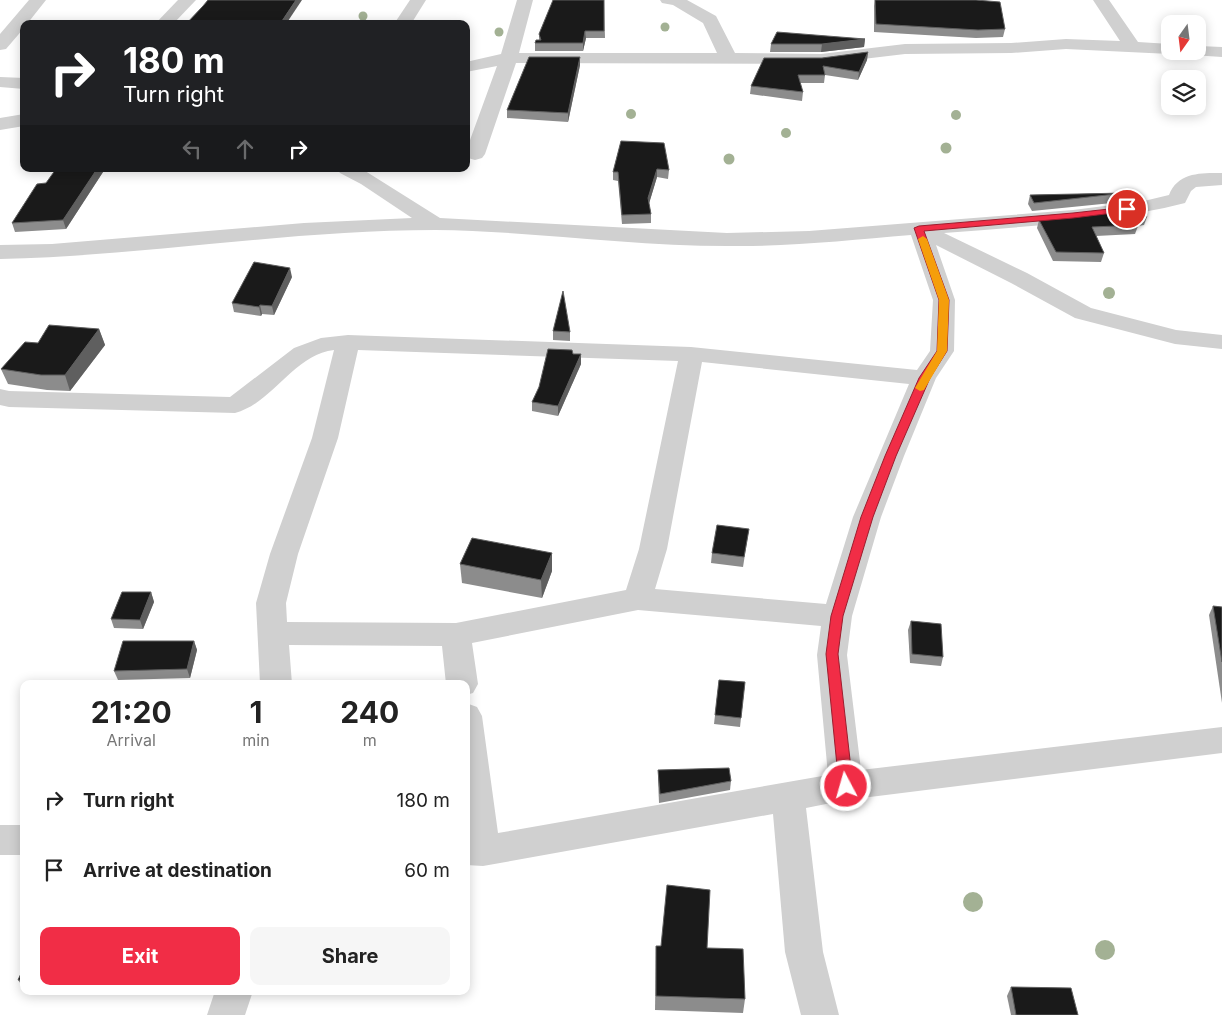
<!DOCTYPE html>
<html lang="en">
<head>
<meta charset="utf-8">
<style>
  body { margin:0; font-family:Inter,sans-serif; background:#f6f6f6; color:#222; height:100vh; display:flex; flex-direction:column; font-size:19px; white-space:nowrap }
  * { box-sizing:border-box; margin:0 }
  p { font-size:16px; color:#767676 }
  .icon { flex:none; width:28px; height:28px; fill:none; stroke:currentColor; stroke-width:2; stroke-linecap:round; stroke-linejoin:round }
  .map { position:relative; flex:1; overflow:hidden }
  .drawer { position:absolute; left:20px; top:680px; width:450px; height:315px; display:flex; flex-direction:column; background:#fff; border-radius:10px; box-shadow:0 2px 12px #0003 }
  .drawer>* { flex:none }
  .banner { position:absolute; left:20px; top:20px; width:450px; height:152px; border-radius:10px; box-shadow:0 2px 12px #0003; background:#202124; color:#fff; overflow:hidden }
  .needle { width:32px; rotate:194deg }
  .tools { position:absolute; left:1161px; top:15px; display:grid; gap:10px }
  .tools a { display:grid; place-items:center; width:45px; height:45px; border-radius:10px; background:#fff; box-shadow:0 2px 12px #0003; font-size:25px }
  .pin { position:absolute; display:grid; place-items:center; width:42px; height:42px; color:#fff; margin:-21px; border:2px solid #fff; border-radius:50%; box-shadow:0 1px 5px #0007 }
  .me { position:absolute; width:55px; margin:-28px; rotate:354deg; stroke-linejoin:round; filter:drop-shadow(0 0 4px #0008) }
  .turn { display:flex; align-items:center; gap:18px; height:105px; padding:0 20px; font-size:22px }
  .turn .icon { width:65px; height:65px; stroke-width:2.5 }
  .turn b { display:block; font-size:35px; line-height:42px }
  .lanes { display:flex; align-items:center; height:48px; padding:0 20px; background:#0003; justify-content:center; gap:25px; direction:ltr }
  .lanes .off { opacity:.35 }
  .eta { display:flex; justify-content:space-evenly; align-items:center; height:85px; text-align:center }
  .eta b { font-size:30px; font-weight:700; line-height:35px }
  .primary-button { display:flex; gap:10px; margin-top:auto; padding:10px 20px }
  .primary-button a { flex:1; height:58px; border-radius:10px; background:#f12d46; color:#fff; font-size:20px; font-weight:700; line-height:58px; text-align:center }
  .primary-button a+a { background:#f6f6f6; color:#222 }
  ul { padding:0; list-style:none }
  li { display:flex; align-items:center; gap:15px; height:70px; padding:0 20px }
  li div { flex:1 }
  li b { display:block; font-size:19px }
  li em { font-style:normal }
  .map>svg:first-child { display:block }
  .lines { fill:none; stroke-linecap:round; stroke-linejoin:round }
  .minor { fill:#d0d0d0; fill-rule:evenodd }
  .tree { fill:#a3b194 }
  .wall { fill:#8c8c8c }
  .shaded-wall { fill:#5f5f5f }
  .building { fill:#1a1a1a; stroke:#5f5f5f }
  .route { fill:#f12d46; stroke:#9d1d2e }
  .slow { fill:#f59e0b }
</style>
</head>
<body>
<div class="map">
<svg width="1222" height="1015" viewBox="0 0 1222 1015">
  <rect width="100%" height="100%" fill="#fff"/>
  <g class="lines">
    <g class="minor">
      <path d="M29 0H46L27 24H24V28L6 49 0 50V34Z"/>
      <path d="M178 0H196L173 24H155Z"/>
      <path d="M410 0H426L411 24H394Z"/>
      <path d="M517 0H533L519 53H717L703 23 673 5 662 3 660 0H687L716 16 735 53 821 54 905 44 1011 43 1066 39 1120 41 1093 0H1109L1138 42 1170 44V51H1177L1170 54 1066 49 1011 53 905 54 821 64 516 63 485 154 482 158 475 160 468 158 466 151 497 66 466 72V62L501 54Z"/>
      <path d="M1198 46 1222 47V57L1192 55 1189 51H1198Z"/>
      <path d="M0 77 24 78V89L0 87Z"/>
      <path d="M24 114V126L0 130V118Z"/>
      <path d="M337 169H362L440 218 727 233 809 231 1073 210 1144 201 1169 195C1178 172 1201 173 1222 173V185L1196 187 1191 191 1185 203C1107 223 1025 226 944 233L1027 273 1091 308 1176 330 1222 335V349L1175 344 1075 318 1011 283 936 245 955 300 954 351 936 378 904 456 881 517 852 616 847 655 861 770 1222 727V753L846 800 806 808 823 952 839 1015H801L785 952 773 814 483 866 466 865V703L477 707 482 716 498 833 828 775 817 655 821 626 638 610 472 643 478 684 473 693 466 695V684H446L442 646 289 645 292 684H260L256 603 270 554 312 438 334 350C293 355 273 403 235 413L9 407 0 405V389L9 391 230 397 294 348 321 338 348 335 691 347 917 370 930 351 933 300 911 235C850 240 789 247 728 246 630 246 532 231 435 230 289 230 145 256 0 259V245L52 244 304 223 412 218 361 184 340 173ZM358 350 678 361 639 549 626 590 456 623 287 622 286 603 298 554 338 438ZM702 362 909 384 853 517 826 604 655 589 667 549Z"/>
      <rect x="0" y="825" width="24" height="30"/>
      <path d="M215 991H253L245 1015H207Z"/>
    </g>
  </g>
  <g class="tree">
    <circle cx="363" cy="16" r="4.5"/>
    <circle cx="665" cy="27" r="4.5"/>
    <circle cx="499" cy="32" r="4.5"/>
    <circle cx="631" cy="114" r="5"/>
    <circle cx="956" cy="115" r="5"/>
    <circle cx="786" cy="133" r="5"/>
    <circle cx="946" cy="148" r="5.5"/>
    <circle cx="729" cy="159" r="5.5"/>
    <circle cx="1109" cy="293" r="6"/>
    <circle cx="973" cy="902" r="10"/>
    <circle cx="1105" cy="950" r="10"/>
  </g>
  <g class="wall">
    <path d="M604 0 605 38H586L583 51H535V43L539 40V34Z"/>
    <path d="M875 0 1005 29 1003 37 976 38 874 32V6Z"/>
    <path d="M865 39 864 47 821 52H770L771 44Z"/>
    <path d="M868 52 867 60 858 80 825 75 824 83H800L803 92 802 101 750 94 751 86 822 58Z"/>
    <path d="M580 57V65L568 122 507 118V110Z"/>
    <path d="M621 141 669 170 668 179 657 177 649 203 651 214V223L622 224 618 181 613 180V172Z"/>
    <path d="M103 172 66 229 15 232 12 223 46 183Z"/>
    <path d="M1125 193 1122 202 1032 211 1028 204 1030 195Z"/>
    <path d="M1147 217 1144 225 1138 226 1135 234 1096 236 1104 253 1101 262 1053 261 1037 228 1039 220Z"/>
    <path d="M292 277 274 315 262 314 261 316 234 312 232 303Z"/>
    <path d="M99 329 105 345 70 391 47 390 8 384 1 369 38 343Z"/>
    <path d="M553 331 570 332V341L553 340Z"/>
    <path d="M573 354H581V364L558 416 532 411V402Z"/>
    <path d="M749 529 743 567 711 563 712 553Z"/>
    <path d="M552 553V571L542 598 462 583 460 564Z"/>
    <path d="M151 592 154 602 143 629 114 628 111 619Z"/>
    <path d="M1213 606 1222 607V703L1209 615Z"/>
    <path d="M911 621 943 657 941 666 910 663 908 630Z"/>
    <path d="M194 641 197 650 190 678 118 680 114 671Z"/>
    <path d="M719 680 745 682 740 727 714 724Z"/>
    <path d="M658 770 731 781 730 790 659 803 658 780Z"/>
    <path d="M656 946 707 948 745 999 743 1013 655 1010Z"/>
    <path d="M24 967V988L18 980Z"/>
    <path d="M1011 987 1078 1015H1011L1007 996Z"/>
  </g>
  <g class="shaded-wall">
    <path d="M296 0H302L286 24H280Z"/>
    <path d="M585 31 586 38 583 51V43Z"/>
    <path d="M865 39 864 47 821 52 822 44Z"/>
    <path d="M469 41 470 49 466 60V50Z"/>
    <path d="M868 52 867 60 858 80 859 72Z"/>
    <path d="M580 57V65L568 122V113Z"/>
    <path d="M97 169H102L103 172 66 229 63 220Z"/>
    <path d="M657 169V177L648 207V198Z"/>
    <path d="M290 268 292 277 274 315 272 306Z"/>
    <path d="M260 305 262 314 261 316 259 307Z"/>
    <path d="M99 329 105 345 70 391 65 375Z"/>
    <path d="M581 354V364L558 416V406Z"/>
    <path d="M552 553V571L542 598 541 580Z"/>
    <path d="M151 592 154 602 143 629 140 620Z"/>
    <path d="M194 641 197 650 190 678 187 669Z"/>
  </g>
  <g class="building">
    <path d="M208 0H296L280 24H186L203 6Z"/>
    <path d="M553 0H604V31H585L583 43H535L536 40H541L539 34Z"/>
    <path d="M875 0H976L1000 2 1005 29 978 30 876 24Z"/>
    <path d="M777 32 865 39 822 44H771Z"/>
    <path d="M466 41H469L466 50Z"/>
    <path d="M868 52 859 72 823 66 825 75H798L803 92 751 86 764 58H822Z"/>
    <path d="M529 57H580L568 113 507 110Z"/>
    <path d="M621 141 664 143 669 170 657 169 648 198 651 214 622 215 618 172H613Z"/>
    <path d="M56 169H97L63 220 12 223 37 184 46 183Z"/>
    <path d="M1125 193 1034 203 1030 195Z"/>
    <path d="M1139 206 1147 217 1133 218 1138 225 1092 227 1104 253 1056 252 1039 220Z"/>
    <path d="M254 262 290 268 272 306 260 305 259 307 232 303Z"/>
    <path d="M563 291 570 332 553 331Z"/>
    <path d="M49 325 99 329 65 375H41L1 369 25 342 38 343Z"/>
    <path d="M548 349 572 350 573 354H581L558 406 532 402 539 387Z"/>
    <path d="M717 525 749 529 744 557 712 553Z"/>
    <path d="M472 538 552 553 541 580 460 564Z"/>
    <path d="M122 592H151L140 620 111 619Z"/>
    <path d="M1213 606 1222 607V662Z"/>
    <path d="M911 621 941 624 943 657 912 654Z"/>
    <path d="M123 641H194L187 669 114 671Z"/>
    <path d="M719 680 745 682 741 718 715 715Z"/>
    <path d="M729 768 731 781 660 794 658 770Z"/>
    <path d="M667 885 710 890 707 948 743 949 745 999 656 996V946H661Z"/>
    <path d="M24 967V980H18Z"/>
    <path d="M1011 987 1071 988 1078 1015H1016Z"/>
  </g>
  <path class="route" d="M1127 207 1131 209 1130 211 1073 218 924 231 949 300 947 351 930 378 896 456 873 517 843 616 838 654 853 786 851 790 846 792 841 790 839 786 826 654 831 616 861 517 885 456 919 378 937 351 939 300 914 228 919 226 1073 213Z"/>
  <path class="slow" d="M923 236 927 239 949 300 947 351 924 390 920 391 915 388 937 351 939 300 918 239Z"/>
</svg>
<div class="tools">
<a><svg class="needle" viewBox="-14 -14 28 28"><path d="M0-13l5 13h-10z" fill="#e53935"/><path d="M0 13l5-13h-10z" fill="#767676"/></svg></a>
<a><svg class="icon" aria-label="layers" viewBox="0 0 24 24"><path d="M12 4l9 5-9 5-9-5zM3 14l9 5 9-5"/></svg></a>
</div>
<div class="pin" style="left:1127px;top:209px;background:#d93025"><svg class="icon" aria-label="arrive" viewBox="0 0 24 24"><path d="M6 21V4h12l-3 4 3 4H6"/></svg></div>
<svg class="me" style="left:846px;top:786px" viewBox="-20 -20 40 40"><circle r="17" fill="#f12d46" stroke="#fff" stroke-width="3"/><path d="M0-11L8 9 0 5-8 9z" fill="#fff"/></svg>
<div class="banner">
<div class="turn"><svg class="icon" aria-label="right" viewBox="0 0 24 24"><path d="M7 20v-9h11M14 6l5 5-5 5"/></svg><div><b>180 m</b>Turn right</div></div>
<div class="lanes"><svg class="icon off" aria-label="left" viewBox="0 0 24 24"><path d="M17 20v-9H6M10 6l-5 5 5 5"/></svg><svg class="icon off" aria-label="ahead" viewBox="0 0 24 24"><path d="M12 20V5M6 11l6-6 6 6"/></svg><svg class="icon" aria-label="right" viewBox="0 0 24 24"><path d="M7 20v-9h11M14 6l5 5-5 5"/></svg></div>
</div>
<section class="drawer">
<div class="eta">
<div><b>21:20</b><p>Arrival</p></div>
<div><b>1</b><p>min</p></div>
<div><b>240</b><p>m</p></div>
</div>
<ul>
<li><svg class="icon" aria-label="right" viewBox="0 0 24 24"><path d="M7 20v-9h11M14 6l5 5-5 5"/></svg><div><b>Turn right</b></div><em>180 m</em></li>
<li><svg class="icon" aria-label="arrive" viewBox="0 0 24 24"><path d="M6 21V4h12l-3 4 3 4H6"/></svg><div><b>Arrive at destination</b></div><em>60 m</em></li>
</ul>
<div class="primary-button"><a>Exit</a><a>Share</a></div>
</section>
</div>
</body>
</html>
